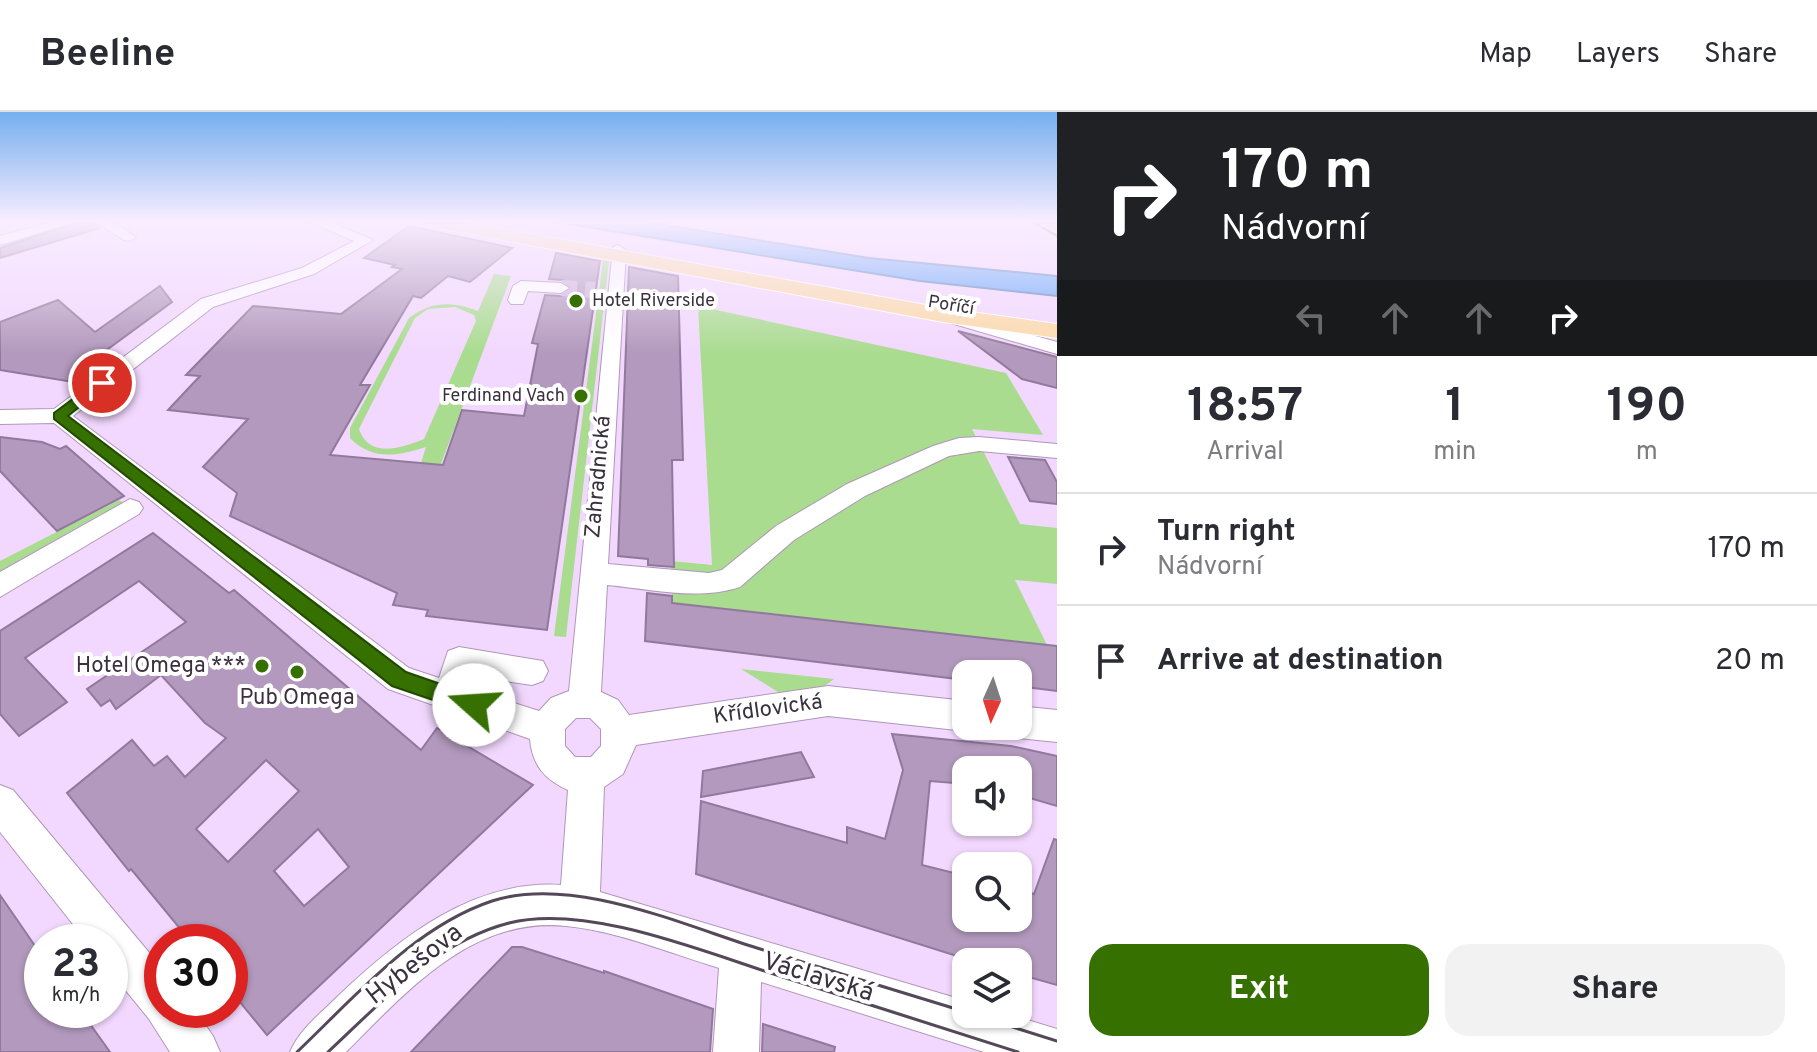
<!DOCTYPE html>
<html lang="en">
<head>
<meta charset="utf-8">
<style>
  body { margin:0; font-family:Overpass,sans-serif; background:#f2f2f3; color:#2b2b33; height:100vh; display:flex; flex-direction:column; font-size:30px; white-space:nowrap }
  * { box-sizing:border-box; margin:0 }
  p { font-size:26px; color:#7c7c81 }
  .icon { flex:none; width:44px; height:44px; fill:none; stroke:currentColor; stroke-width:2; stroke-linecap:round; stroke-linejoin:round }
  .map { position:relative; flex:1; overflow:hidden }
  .drawer { display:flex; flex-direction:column; background:#fff; width:760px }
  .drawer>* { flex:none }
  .banner { background:#202124; color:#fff; overflow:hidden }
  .needle { width:52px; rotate:183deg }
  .tools { position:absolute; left:952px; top:548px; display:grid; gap:16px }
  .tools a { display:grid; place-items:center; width:80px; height:80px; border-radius:16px; background:#fff; box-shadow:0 2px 6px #0004; font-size:40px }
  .speed { position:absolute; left:24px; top:812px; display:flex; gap:16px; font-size:40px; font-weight:700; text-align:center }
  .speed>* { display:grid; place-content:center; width:104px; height:104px; border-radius:50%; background:#fff; box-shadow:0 2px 6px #0004; line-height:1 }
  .speed small { font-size:20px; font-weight:400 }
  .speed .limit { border:12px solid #d22; background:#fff; color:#111 }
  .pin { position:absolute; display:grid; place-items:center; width:68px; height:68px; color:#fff; margin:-34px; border:4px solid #fff; border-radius:50%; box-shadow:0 2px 8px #0007 }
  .me { position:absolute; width:88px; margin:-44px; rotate:289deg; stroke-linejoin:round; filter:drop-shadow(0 0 6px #0008) }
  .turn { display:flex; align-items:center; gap:28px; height:168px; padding:0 32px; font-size:36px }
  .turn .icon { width:104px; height:104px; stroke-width:2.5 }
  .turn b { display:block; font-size:56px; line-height:68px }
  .lanes { display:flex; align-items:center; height:76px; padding:0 32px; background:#0003; justify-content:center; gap:40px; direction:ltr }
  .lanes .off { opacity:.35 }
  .eta { display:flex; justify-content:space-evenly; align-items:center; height:136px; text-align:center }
  .eta b { font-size:48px; font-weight:700; line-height:56px }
  .primary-button { display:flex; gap:16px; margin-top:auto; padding:16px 32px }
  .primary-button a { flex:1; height:92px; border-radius:24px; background:#357000; color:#fff; font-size:32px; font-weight:700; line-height:92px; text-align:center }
  .primary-button a+a { background:#f2f2f3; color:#2b2b33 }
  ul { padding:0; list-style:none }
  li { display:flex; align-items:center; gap:24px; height:112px; padding:0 32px; border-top:2px solid #e1e1e2 }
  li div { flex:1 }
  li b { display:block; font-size:30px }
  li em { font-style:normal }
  header { display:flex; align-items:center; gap:48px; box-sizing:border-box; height:112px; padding:0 40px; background:#fff; border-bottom:2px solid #e1e1e2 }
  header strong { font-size:38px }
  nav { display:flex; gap:44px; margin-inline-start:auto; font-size:28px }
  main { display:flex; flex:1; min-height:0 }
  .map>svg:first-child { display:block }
  .green { fill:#a9dc8f; fill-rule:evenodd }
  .water { fill:#6aa8f9; stroke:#5c84c1; stroke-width:2 }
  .building { fill:#b299bd; stroke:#91799c; stroke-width:2; fill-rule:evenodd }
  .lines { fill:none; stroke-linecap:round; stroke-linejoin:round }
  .minor-tunnel { stroke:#cdb6d8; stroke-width:16; stroke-dasharray:16 8; stroke-linecap:butt }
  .minor-casing { stroke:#af96ba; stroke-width:2 }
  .major-casing { stroke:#fff; stroke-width:2 }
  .minor { fill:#fff; fill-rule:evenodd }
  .major { fill:#fbdaa9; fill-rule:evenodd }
  .tram-far1 { stroke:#544859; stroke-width:2 }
  .tram { stroke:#544859; stroke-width:3 }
  .route { fill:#357000; stroke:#224900; stroke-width:2 }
  .poi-dot { fill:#357000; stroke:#fff; stroke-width:3 }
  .labels { text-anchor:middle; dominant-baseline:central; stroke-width:8; stroke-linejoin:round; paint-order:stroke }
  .far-poi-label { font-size:18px; fill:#3a303e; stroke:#fff; text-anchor:start }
  .far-street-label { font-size:18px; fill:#3a303e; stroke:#fff }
  .street-label { font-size:22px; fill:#3a303e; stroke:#fff }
  .poi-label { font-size:22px; fill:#3a303e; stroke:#fff; text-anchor:end }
  .near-street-label { font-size:26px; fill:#3a303e; stroke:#fff }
</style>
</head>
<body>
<header>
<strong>Beeline</strong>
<nav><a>Map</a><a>Layers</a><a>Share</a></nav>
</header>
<main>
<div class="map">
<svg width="1057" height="940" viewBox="0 0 1057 940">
  <rect width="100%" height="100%" fill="#f2d8fe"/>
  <g class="green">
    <path d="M603 148 609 149 566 525 554 524Z"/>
    <path d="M494 162 511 164 441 352 421 351 426 335C398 344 372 349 350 326V316L409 206C431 189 453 189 478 199ZM455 195 474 203 476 209 424 327C402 336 369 347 359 317L415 206 428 197Z"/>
    <path d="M698 194 1006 261 1043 323 972 317 1020 412 1057 416V472L1015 468 1047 533 672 491 671 449 712 453Z"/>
    <path d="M119 388 125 392 103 401 0 459V449Z"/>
    <path d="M741 557 834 567 799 593Z"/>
  </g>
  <path class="water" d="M556 110H647L869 146 1057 164V184L920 169Z"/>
  <g class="building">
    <path d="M78 110H93L100 116 0 146V136Z"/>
    <path d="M409 114 512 136 470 170 448 164 421 186 413 184 360 273H370L330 343 443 353 462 298 524 304 538 232 532 231 545 183 561 184 572 177 563 168 549 167 556 141 600 149 547 518 426 504 428 498 393 493 397 481 230 404 237 381 203 355 248 307 168 298 200 264 186 263 253 194 341 202 402 157 392 155 395 153 364 146Z"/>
    <path d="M629 155 678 164 683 348H672L674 455 648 453V447L618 444Z"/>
    <path d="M160 174 172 190 104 240 117 242 79 271 0 258V210L58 188 95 220Z"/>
    <path d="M958 219 1057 245V276L1022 267Z"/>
    <path d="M0 325 42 330 60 337 66 334 124 384 57 419 0 359Z"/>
    <path d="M1008 345 1045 348 1057 370V392L1030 389Z"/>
    <path d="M153 421 229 481 234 478 421 638 437 616 533 673 267 923 230 878V830H191L131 757 129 759 67 681 132 628 154 654 167 644 185 665 226 626 205 611 161 563 116 597 110 588 101 594 87 577 186 510 139 469 25 546 67 590 19 624 0 602V519ZM266 648 299 679 228 750 196 717ZM318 717 349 755 304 794 274 759Z"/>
    <path d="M647 481 672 484V491L1057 534V579L1018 574V562H966V568L645 529Z"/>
    <path d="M892 622 1011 634 1057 644V694L1026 685 1023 678 1018 677V658H966V672L930 669 922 753 966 764V806H1018V778L1034 782 1054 727 1057 728V873L1018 862V850H976L696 762 701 689 847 731V715L885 727 903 658Z"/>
    <path d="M801 640 814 665 701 685 703 659Z"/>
    <path d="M0 783 42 844V898H80L110 940H0Z"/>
    <path d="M512 835H522L604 861V859L713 897 710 940H411Z"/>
    <path d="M763 912 835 935 834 940H762Z"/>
  </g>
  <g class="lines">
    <path class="minor-tunnel" d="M561 176 595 178"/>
    <g class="minor-casing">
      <g id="minor">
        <path d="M52 110H75L0 133V124Z"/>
        <path d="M96 110H113L136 125 129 129 124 128Z"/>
        <path d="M310 110H330L373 128 314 162 213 195 73 304 409 556 439 566 448 539 459 535 543 549 548 559 543 569 532 573 471 564 468 576 539 599 551 586 569 579 613 135 618 133 626 138 608 452 709 461 722 458 776 414 847 372 933 334 959 326 979 325 1057 332V346L979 339 949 344 865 384 794 428 740 475C697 489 651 477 607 473L601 580 618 588 629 603 828 574 966 589V614H978L966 619 828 604 636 633 623 662 604 675 600 780 966 889V902H1008L1057 917V940H984L761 870 759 940H713L719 856C669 841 618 819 566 814 472 804 406 880 346 940H290C300 917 319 903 337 885 397 828 472 767 561 773L568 678C545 668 532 653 530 627L388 577 54 311 0 312V298L54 297 201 187 302 156 354 129ZM576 606H590L601 617V634L591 645H575L565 634V617Z"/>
        <path d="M521 169 561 171 569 176 561 181 528 179 523 192H511L508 188 513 174Z"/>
        <path d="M943 198 1057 230V242L937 207 934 203 937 199Z"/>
        <path d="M130 387 139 390 143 396 139 402 0 485V460Z"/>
        <path d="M1018 594 1057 598V630L1018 626 1006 621 1003 614H1018Z"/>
        <path d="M0 673 13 678 162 856V898H195L213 924 220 940H170L149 907 110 859V830H87L0 720Z"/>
      </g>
    </g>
    <g class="major-casing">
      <g id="major">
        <path d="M424 110H463L943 196 1057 212V226L943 210 433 115Z"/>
        <path d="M1028 110H1050L1057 114V128Z"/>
      </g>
    </g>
    <use href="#minor" class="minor"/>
    <use href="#major" class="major"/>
    <path class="tram-far1" d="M1033 110 1057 124"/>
    <g class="tram">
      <path d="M971 902 1057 929"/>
      <path d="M297 940C355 885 414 815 492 789 572 763 680 812 757 836 827 857 896 879 966 900"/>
      <path d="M328 940C382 890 435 830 509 811 589 791 709 842 786 866 863 891 941 915 1018 940"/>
    </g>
  </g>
  <linearGradient id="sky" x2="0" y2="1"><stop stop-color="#75afef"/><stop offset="0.45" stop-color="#f9edff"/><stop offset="1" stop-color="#f9edff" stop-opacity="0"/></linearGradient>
  <rect width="1057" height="242" fill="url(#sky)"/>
  <path class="route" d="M98 268 109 271 68 304 406 560 481 586 484 593 481 600 474 602 392 574 54 307V301Z"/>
  <g class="poi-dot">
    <circle cx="576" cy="189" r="8"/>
    <circle cx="581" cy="284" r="8"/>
    <circle cx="262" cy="554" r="8"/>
    <circle cx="297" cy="560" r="8"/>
  </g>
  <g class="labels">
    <g class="far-poi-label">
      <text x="592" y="189">Hotel Riverside</text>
      <text x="565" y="284" text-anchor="end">Ferdinand Vach</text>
    </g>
    <g class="far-street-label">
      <text transform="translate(951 194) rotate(9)">Poříčí</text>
    </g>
    <g class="street-label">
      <text transform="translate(599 365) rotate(-85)">Zahradnická</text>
      <text transform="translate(768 598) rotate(-8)">Křídlovická</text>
    </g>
    <g class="poi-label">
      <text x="246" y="554">Hotel Omega ***</text>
      <text x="297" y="586" text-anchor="middle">Pub Omega</text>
    </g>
    <g class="near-street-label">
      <text transform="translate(415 853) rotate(-38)">Hybešova</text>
      <text transform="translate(818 866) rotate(17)">Václavská</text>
    </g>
  </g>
</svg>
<div class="tools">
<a><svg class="needle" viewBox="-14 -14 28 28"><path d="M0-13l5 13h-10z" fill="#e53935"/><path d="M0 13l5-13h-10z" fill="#7c7c81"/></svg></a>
<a><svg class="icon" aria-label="sound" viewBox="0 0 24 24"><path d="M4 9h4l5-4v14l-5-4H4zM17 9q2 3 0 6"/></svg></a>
<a><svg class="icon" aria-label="search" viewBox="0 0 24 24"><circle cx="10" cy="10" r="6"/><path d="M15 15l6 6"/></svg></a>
<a><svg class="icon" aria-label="layers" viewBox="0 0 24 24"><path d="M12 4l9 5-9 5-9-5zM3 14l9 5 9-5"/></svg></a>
</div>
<div class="speed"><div>23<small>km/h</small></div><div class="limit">30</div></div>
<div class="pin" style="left:102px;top:271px;background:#d93025"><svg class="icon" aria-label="arrive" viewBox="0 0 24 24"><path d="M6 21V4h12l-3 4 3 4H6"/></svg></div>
<svg class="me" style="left:474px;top:593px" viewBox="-20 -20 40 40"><circle r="19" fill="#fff"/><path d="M0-13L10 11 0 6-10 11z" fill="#357000"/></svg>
</div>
<section class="drawer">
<div class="banner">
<div class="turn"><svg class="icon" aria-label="right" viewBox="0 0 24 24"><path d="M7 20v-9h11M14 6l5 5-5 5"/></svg><div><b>170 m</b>Nádvorní</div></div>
<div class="lanes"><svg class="icon off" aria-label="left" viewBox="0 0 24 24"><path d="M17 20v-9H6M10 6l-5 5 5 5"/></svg><svg class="icon off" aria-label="ahead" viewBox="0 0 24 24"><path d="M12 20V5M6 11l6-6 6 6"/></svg><svg class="icon off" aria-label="ahead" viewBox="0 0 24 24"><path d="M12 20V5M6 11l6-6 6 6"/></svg><svg class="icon" aria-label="right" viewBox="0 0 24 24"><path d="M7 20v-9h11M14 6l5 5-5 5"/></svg></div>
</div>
<div class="eta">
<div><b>18:57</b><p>Arrival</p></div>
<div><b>1</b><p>min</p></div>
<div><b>190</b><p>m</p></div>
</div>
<ul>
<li><svg class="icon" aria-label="right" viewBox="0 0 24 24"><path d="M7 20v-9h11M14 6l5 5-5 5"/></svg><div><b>Turn right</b><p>Nádvorní</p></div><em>170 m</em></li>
<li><svg class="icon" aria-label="arrive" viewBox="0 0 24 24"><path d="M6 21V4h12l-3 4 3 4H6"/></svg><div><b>Arrive at destination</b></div><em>20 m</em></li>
</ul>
<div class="primary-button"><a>Exit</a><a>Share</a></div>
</section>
</main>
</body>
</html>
